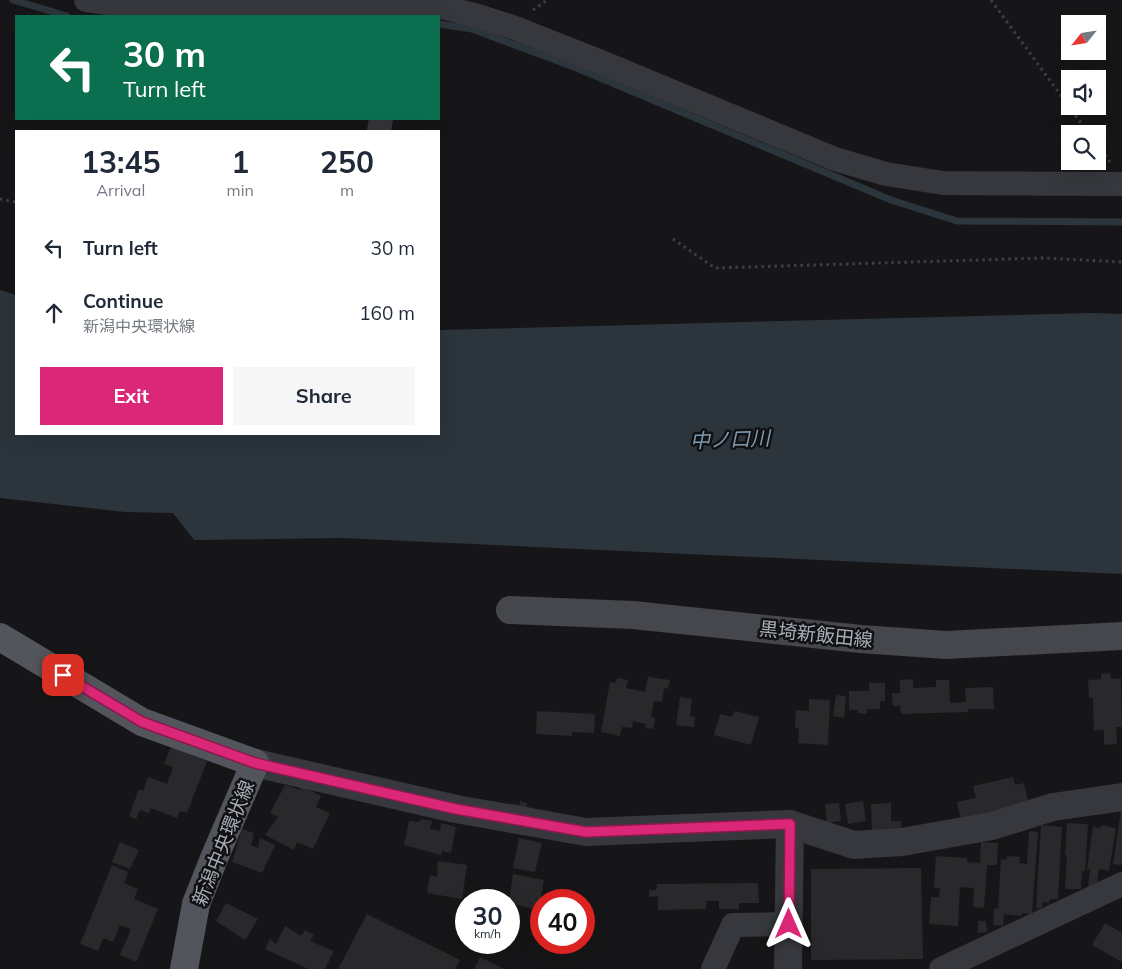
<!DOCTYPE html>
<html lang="en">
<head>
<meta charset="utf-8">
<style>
  body { margin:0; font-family:Mulish,"Noto Sans JP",sans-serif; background:#f6f6f7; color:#1f2937; height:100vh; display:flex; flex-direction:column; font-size:19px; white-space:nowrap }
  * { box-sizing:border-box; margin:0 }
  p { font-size:16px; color:#747a83 }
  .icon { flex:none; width:28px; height:28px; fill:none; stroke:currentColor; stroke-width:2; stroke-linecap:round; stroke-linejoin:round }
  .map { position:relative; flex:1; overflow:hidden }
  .sheet { position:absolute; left:15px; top:130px; width:425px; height:305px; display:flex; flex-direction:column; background:#fff; border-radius:0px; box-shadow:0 5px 20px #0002 }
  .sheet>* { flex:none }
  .guide { position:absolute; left:15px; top:15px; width:425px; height:105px; border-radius:0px; box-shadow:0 5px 20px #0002; background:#0b6e4f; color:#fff; overflow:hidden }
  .needle { width:32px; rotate:240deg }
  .controls { position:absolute; left:1061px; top:15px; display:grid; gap:10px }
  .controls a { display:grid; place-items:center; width:45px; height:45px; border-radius:0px; background:#fff; box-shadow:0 5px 20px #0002; font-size:25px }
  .speed { position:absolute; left:455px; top:889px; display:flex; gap:10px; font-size:25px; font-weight:700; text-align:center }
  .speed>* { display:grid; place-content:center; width:65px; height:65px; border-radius:50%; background:#fff; box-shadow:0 5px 20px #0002; line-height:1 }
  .speed small { font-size:12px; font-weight:400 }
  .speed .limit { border:8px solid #d22; background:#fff; color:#111 }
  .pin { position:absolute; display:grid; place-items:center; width:42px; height:42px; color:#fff; margin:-21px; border-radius:10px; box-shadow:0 2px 8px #0006 }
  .me { position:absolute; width:55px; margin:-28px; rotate:0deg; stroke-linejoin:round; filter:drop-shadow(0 0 4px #0008) }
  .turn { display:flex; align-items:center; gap:18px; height:105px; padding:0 25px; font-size:22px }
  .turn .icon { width:65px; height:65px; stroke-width:2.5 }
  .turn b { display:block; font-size:35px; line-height:42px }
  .eta { display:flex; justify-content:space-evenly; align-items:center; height:85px; text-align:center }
  .eta b { font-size:30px; font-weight:700; line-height:35px }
  .primary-button { display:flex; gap:10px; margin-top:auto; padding:10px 25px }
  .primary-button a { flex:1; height:58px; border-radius:0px; background:#db2777; color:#fff; font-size:20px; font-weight:700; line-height:58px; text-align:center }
  .primary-button a+a { background:#f6f6f7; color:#1f2937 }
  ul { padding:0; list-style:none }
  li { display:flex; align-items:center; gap:15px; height:65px; padding:0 25px }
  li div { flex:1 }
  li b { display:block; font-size:19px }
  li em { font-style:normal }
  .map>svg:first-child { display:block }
  .water { fill:#2c353c }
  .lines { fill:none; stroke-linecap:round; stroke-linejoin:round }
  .stream { stroke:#2c353c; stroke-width:7 }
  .building { fill:#29292c }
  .path { stroke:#3d3f44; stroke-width:3; stroke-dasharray:2.5 4; stroke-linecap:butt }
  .minor { stroke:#37383d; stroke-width:24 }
  .tertiary { stroke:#37383d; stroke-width:28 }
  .secondary { stroke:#45474d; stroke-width:28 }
  .primary { stroke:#53555c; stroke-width:28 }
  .route-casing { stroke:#8e194d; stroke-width:12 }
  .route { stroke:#db2777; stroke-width:9 }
  .labels { text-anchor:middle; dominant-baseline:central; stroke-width:5; stroke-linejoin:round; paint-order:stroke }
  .street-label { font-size:19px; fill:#a8adb8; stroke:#111113 }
  .water-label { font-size:20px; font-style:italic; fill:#7f9bb3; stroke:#111113 }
</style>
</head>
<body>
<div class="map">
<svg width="1122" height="969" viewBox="0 0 1122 969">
  <rect width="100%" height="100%" fill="#161618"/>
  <path class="water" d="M0 290 16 295V434H439V330L1093 313 1122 314V574L343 538 194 540 173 513 125 512 0 498Z"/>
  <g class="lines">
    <g class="stream">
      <path d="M13 0 67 16"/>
      <path d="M439 24 472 29 574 67 891 200 957 221 1122 222"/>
    </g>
  </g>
  <g class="building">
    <path d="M1110 673 1111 679 1121 678 1122 727H1116L1117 744 1104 745V730L1094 731 1093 698H1089L1088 680 1101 679V674Z"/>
    <path d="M648 677 670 680 668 689 664 688 662 702 654 701 651 717 655 718 653 729 645 728 646 724 633 721 632 728 622 727 620 736 601 732 610 682 616 683 617 678 628 680 626 688 645 692Z"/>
    <path d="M913 679V688L936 687V680H949L950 703 966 702 965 688 993 687 994 709H968V712L901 714 900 706H893L892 693H900V680Z"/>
    <path d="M869 683H885V701H880V709H867V714L858 713V710H849V691H869Z"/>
    <path d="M836 695 846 696 844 718 833 716Z"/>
    <path d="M680 697 692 699 690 716 695 717 694 727 676 725Z"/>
    <path d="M809 699 830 700 828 745 798 743 799 728H795L796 710 809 711Z"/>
    <path d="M537 711 595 714 594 733 572 732V736L536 734Z"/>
    <path d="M734 711 759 717 751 745 714 735 720 714 732 717Z"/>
    <path d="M171 747 207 761 187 813 180 811 177 818 151 808 149 813 140 810 136 819 129 816 139 789 143 791 148 777 167 784 173 767 164 764Z"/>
    <path d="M1013 777 1015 785 1024 783 1029 805 961 820 957 802 976 798 973 786Z"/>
    <path d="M285 785 300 790 302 786 321 796 316 807 330 813 313 849 297 842 294 850 265 835 278 817 270 813Z"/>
    <path d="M520 801 527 803V807L534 808 533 816 508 811 510 803 520 805Z"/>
    <path d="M863 801 866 821 848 824 845 804Z"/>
    <path d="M839 803 841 821 827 823 825 804Z"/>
    <path d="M891 803V821H901V835H872L871 804Z"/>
    <path d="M1121 810H1122V865L1113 864Z"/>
    <path d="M421 819 432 821 430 829 440 831 441 823 456 827 451 853 442 851 441 855 404 845 409 821 420 822Z"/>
    <path d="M1067 823 1088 824 1085 871H1082L1081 889H1065L1067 855H1065Z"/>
    <path d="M1041 825 1062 827 1058 899H1050L1049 903 1043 902 1042 908H1036Z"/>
    <path d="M1101 825 1116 828 1109 871 1099 869 1097 887 1088 886 1090 869H1087L1093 827 1101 828Z"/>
    <path d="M242 829 254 833 251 845 258 848 260 838 275 845 262 873 232 862Z"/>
    <path d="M1029 831 1038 832 1032 914 1022 913 1021 916 1004 914 1003 926 993 925 994 908 998 909 1001 859 1006 860 1007 856 1020 857 1019 863 1027 864Z"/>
    <path d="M519 838 542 843 535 872 513 868Z"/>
    <path d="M120 842 139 850 130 869 112 862Z"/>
    <path d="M981 842 998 843 997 865H987L984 908 973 907 974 888 960 887 958 926 929 924 931 897H939L940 888H934L936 856 967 858V862L980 863Z"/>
    <path d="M438 861 467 865 462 899 427 893 430 875 437 877Z"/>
    <path d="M112 865 128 872 124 883 138 889 134 899 158 909 136 962 120 955 131 929 120 925 113 942 103 938 98 951 80 944Z"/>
    <path d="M921 868 923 959 811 960V869Z"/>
    <path d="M513 874 544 880 539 910 509 903Z"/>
    <path d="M758 883 759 903H739V909H719V901H706V909L658 910V896L649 897V890H656L657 884Z"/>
    <path d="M226 903 258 919 245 940 216 921Z"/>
    <path d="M367 914 460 960 455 969H338Z"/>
    <path d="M978 921H986L987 932 978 933Z"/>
    <path d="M1105 923 1122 933V962L1092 945Z"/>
    <path d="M285 926 301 936 305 930 314 935 310 941 334 951 325 969H308L265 949 270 939 276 944Z"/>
    <path d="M480 957 504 969H474Z"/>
  </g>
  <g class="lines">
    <g class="path">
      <path d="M991 0 1089 134"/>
      <path d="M533 10 547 0"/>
      <path d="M1098 144 1110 162"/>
      <path d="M0 199 16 202"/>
      <path d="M673 239 715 268 1043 258 1122 262"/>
    </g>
    <g class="minor">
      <path d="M86 0 121 5 191 8 278 7 394 9 419 6 446 8 478 16 515 28 601 62 835 159 886 174 943 183 1122 184"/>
      <path d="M379 131 381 119"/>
      <path d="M713 969 733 925 789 924"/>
      <path d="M941 969 1122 884"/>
    </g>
    <g class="tertiary">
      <path d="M255 763 456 809 586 832 790 824 854 845 902 842 992 826 1053 807 1122 797"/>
      <path d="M788 969 790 824"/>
    </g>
    <path class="secondary" d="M510 610 633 615 861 639 946 645 1122 636"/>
    <path class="primary" d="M0 637 142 722 255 763 215 856 196 904 184 969"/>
  </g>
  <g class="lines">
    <g class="route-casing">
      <path id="route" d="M63 675 142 722 255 763 456 809 586 832 790 824 789 924"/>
    </g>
    <use href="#route" class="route"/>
  </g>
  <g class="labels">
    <g class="street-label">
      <text transform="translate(816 634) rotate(6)">黒埼新飯田線</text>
      <text transform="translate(223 843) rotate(-68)">新潟中央環状線</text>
    </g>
    <g class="water-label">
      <text transform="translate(730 439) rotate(-2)">中ノ口川</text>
    </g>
  </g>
</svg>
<div class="controls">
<a><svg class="needle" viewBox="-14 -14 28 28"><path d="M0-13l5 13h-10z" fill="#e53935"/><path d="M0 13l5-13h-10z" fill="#747a83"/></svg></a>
<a><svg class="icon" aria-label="sound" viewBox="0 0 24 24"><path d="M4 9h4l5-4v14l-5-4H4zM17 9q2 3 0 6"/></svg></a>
<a><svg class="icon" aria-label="search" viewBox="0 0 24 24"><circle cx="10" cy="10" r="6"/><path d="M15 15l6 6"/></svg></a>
</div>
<div class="speed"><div>30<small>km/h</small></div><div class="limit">40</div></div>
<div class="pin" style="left:63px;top:675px;background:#d93025"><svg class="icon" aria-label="arrive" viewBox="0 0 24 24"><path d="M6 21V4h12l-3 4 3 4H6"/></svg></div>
<svg class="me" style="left:789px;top:924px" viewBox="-20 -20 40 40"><path d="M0-17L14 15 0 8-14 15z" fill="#db2777" stroke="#fff" stroke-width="4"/></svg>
<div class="guide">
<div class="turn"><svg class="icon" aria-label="left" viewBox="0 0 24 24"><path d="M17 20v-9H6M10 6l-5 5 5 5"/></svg><div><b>30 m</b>Turn left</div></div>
</div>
<section class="sheet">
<div class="eta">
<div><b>13:45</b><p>Arrival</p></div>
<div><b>1</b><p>min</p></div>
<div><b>250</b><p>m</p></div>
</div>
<ul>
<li><svg class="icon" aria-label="left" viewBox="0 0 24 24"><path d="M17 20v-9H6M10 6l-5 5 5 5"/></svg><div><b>Turn left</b></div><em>30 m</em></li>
<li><svg class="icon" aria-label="ahead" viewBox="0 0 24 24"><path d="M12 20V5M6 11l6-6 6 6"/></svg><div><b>Continue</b><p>新潟中央環状線</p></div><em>160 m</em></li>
</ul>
<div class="primary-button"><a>Exit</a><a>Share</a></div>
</section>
</div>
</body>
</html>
